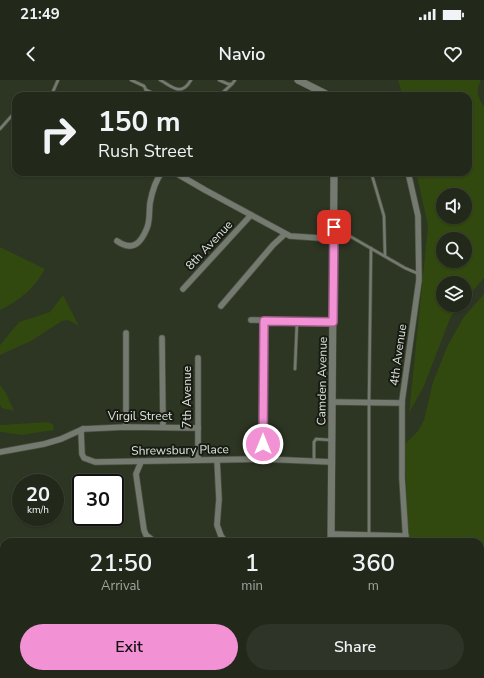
<!DOCTYPE html>
<html lang="en">
<head>
<meta charset="utf-8">
<style>
  body { margin:0; font-family:"Nunito Sans",sans-serif; background:#2e3427; color:#f1f3f6; height:100vh; display:flex; flex-direction:column; font-size:15px; white-space:nowrap }
  * { box-sizing:border-box; margin:0 }
  p { font-size:13px; color:#a2a6a2 }
  .icon { flex:none; width:22px; height:22px; fill:none; stroke:currentColor; stroke-width:2; stroke-linecap:round; stroke-linejoin:round }
  .map { position:relative; flex:1; overflow:hidden }
  .side { position:absolute; left:0px; top:458px; width:484px; height:140px; display:flex; flex-direction:column; background:#22281a; border-radius:12px 12px 0 0; box-shadow:0 1px 3px #0004,0 0 0 1px #3f4439 }
  .side>* { flex:none }
  .top-card { position:absolute; left:12px; top:12px; width:460px; height:84px; border-radius:12px; box-shadow:0 1px 3px #0004,0 0 0 1px #3f4439; background:#22281a; color:#f1f3f6; overflow:hidden }
  .fabs { position:absolute; left:436px; top:108px; display:grid; gap:8px }
  .fabs a { display:grid; place-items:center; width:36px; height:36px; border-radius:50%; background:#22281a; box-shadow:0 1px 3px #0004,0 0 0 1px #3f4439; font-size:20px }
  .speed { position:absolute; left:12px; top:394px; display:flex; gap:8px; font-size:20px; font-weight:700; text-align:center }
  .speed>* { display:grid; place-content:center; width:52px; height:52px; border-radius:50%; background:#22281a; box-shadow:0 1px 3px #0004,0 0 0 1px #3f4439; line-height:1 }
  .speed small { font-size:10px; font-weight:400 }
  .speed .limit { border:2px solid #111; border-radius:6px; background:#fff; color:#111 }
  .pin { position:absolute; display:grid; place-items:center; width:34px; height:34px; color:#fff; margin:-17px; border-radius:8px; box-shadow:0 2px 6px #0006 }
  .me { position:absolute; width:44px; margin:-22px; rotate:0deg; stroke-linejoin:round; filter:drop-shadow(0 0 3px #0008) }
  .turn { display:flex; align-items:center; gap:14px; height:84px; padding:0 20px; font-size:18px }
  .turn .icon { width:52px; height:52px; stroke-width:2.5 }
  .turn b { display:block; font-size:28px; line-height:34px }
  .eta { display:flex; justify-content:space-evenly; align-items:center; height:68px; text-align:center }
  .eta b { font-size:24px; font-weight:600; line-height:28px }
  .primary-button { display:flex; gap:8px; margin-top:auto; padding:8px 20px }
  .primary-button a { flex:1; height:46px; border-radius:24px; background:#f391d5; color:#111; font-size:16px; font-weight:600; line-height:46px; text-align:center }
  .primary-button a+a { background:#2e3427; color:#f1f3f6 }
  .status { display:flex; justify-content:space-between; align-items:center; height:28px; padding:0 20px; background:#22281a; direction:ltr }
  .status svg { height:11px; fill:currentColor }
  header { display:flex; justify-content:space-between; align-items:center; height:52px; padding:0 20px; background:#22281a; font-size:18px; font-weight:600 }
  .map>svg:first-child { display:block }
  .green { fill:#31480e; fill-rule:evenodd }
  .lines { fill:none; stroke-linecap:round; stroke-linejoin:round }
  .service-casing { stroke:#495140; stroke-width:4 }
  .minor-casing { stroke:#495140; stroke-width:7 }
  .tertiary-casing { stroke:#495140; stroke-width:8 }
  .service { stroke:#757a71; stroke-width:2.5 }
  .minor { stroke:#757a71; stroke-width:5.5 }
  .tertiary { stroke:#757a71; stroke-width:7 }
  .route-casing { stroke:#9e5e8a; stroke-width:10 }
  .route { stroke:#f391d5; stroke-width:7 }
  .labels { text-anchor:middle; dominant-baseline:central; stroke-width:4; stroke-linejoin:round; paint-order:stroke }
  .street-label { font-size:12px; fill:#dee4d9; stroke:#171b13 }
</style>
</head>
<body>
<div class="status"><b>21:49</b><svg viewBox="0 0 49 12"><path d="M0 12V9h3v3zM5 12V6h3v6zM10 12V3h3v9zM15 12V0h3v12zM26 1h20v11H26zM47 4h2v5h-2z"/></svg></div>
<header><svg class="icon" aria-label="back" viewBox="0 0 24 24"><path d="M15 5l-7 7 7 7"/></svg>Navio<svg class="icon" aria-label="heart" viewBox="0 0 24 24"><path d="M12 20l-8-8c-3-5 5-10 8-4 3-6 11-1 8 4z"/></svg></header>
<div class="map">
<svg width="484" height="598" viewBox="0 0 484 598">
  <rect width="100%" height="100%" fill="#2d3523"/>
  <g class="green">
    <path d="M398 0H481C475 12 478 16 484 27V198L465 220V203H443V225H461L451 236 424 306 409 333 428 146 416 92H468V16H403ZM443 115H465V137H443ZM443 159H465V181H443Z"/>
    <path d="M0 167 45 189C34 209 20 220 0 230Z"/>
    <path d="M484 214V598H396L397 594H480V462H408L405 364 418 351 424 340 433 302 447 267 463 238Z"/>
    <path d="M63 215 79 246 68 240 62 241 31 261 0 275V265L19 242 50 232Z"/>
    <path d="M0 305 6 313 14 331 2 328 0 325Z"/>
    <path d="M47 342 53 344 54 350 22 355 0 352V345Z"/>
  </g>
  <g class="lines">
    <g class="service-casing">
      <g id="service">
        <path d="M131 0 144 6 146 10 145 16"/>
        <path d="M160 0C173 7 181 17 191 0"/>
        <path d="M219 0 228 4H232L235 0"/>
        <path d="M146 10 160 16"/>
        <path d="M51 16 58 0"/>
        <path d="M219 16 232 4"/>
        <path d="M0 49 16 31"/>
        <path d="M371 92 384 136 385 176"/>
        <path d="M334 147 405 188 419 194"/>
        <path d="M295 289 297 241"/>
        <path d="M314 381V362L316 359 330 360"/>
        <path d="M369 462V322L371 168"/>
        <path d="M131 598 132 594"/>
      </g>
    </g>
    <g class="minor-casing">
      <g id="minor">
        <path d="M174 92 205 110 290 156 334 159"/>
        <path d="M117 161C133 172 141 163 147 148 150 141 149 131 150 123 152 112 155 101 162 92"/>
        <path d="M183 209 251 135"/>
        <path d="M221 226 273 165 285 154"/>
        <path d="M251 240 333 242"/>
        <path d="M126 253V347"/>
        <path d="M162 258 163 347"/>
        <path d="M332 322 402 323"/>
        <path d="M83 349 81 351 82 374 84 378 95 382 263 379 332 382"/>
        <path d="M0 372 44 364 61 359 83 349 126 347 198 348"/>
        <path d="M263 379 264 241"/>
        <path d="M198 380V278"/>
        <path d="M217 380 219 419 217 445 221 456 226 462"/>
        <path d="M141 382 136 394 144 450 146 455 155 462"/>
        <path d="M331 454 406 456"/>
        <path d="M406 462 402 398V321L419 200 418 136 408 92"/>
        <path d="M92 598 100 594"/>
        <path d="M258 598 266 594"/>
        <path d="M390 598 391 594"/>
      </g>
    </g>
    <g class="tertiary-casing">
      <g id="tertiary">
        <path d="M298 0 330 16"/>
        <path d="M331 462 334 92"/>
        <path d="M326 598 327 594"/>
      </g>
    </g>
    <use href="#service" class="service"/>
    <use href="#minor" class="minor"/>
    <use href="#tertiary" class="tertiary"/>
  </g>
  <g class="lines">
    <g class="route-casing">
      <path id="route" d="M263 364 264 241 333 242 334 147"/>
    </g>
    <use href="#route" class="route"/>
  </g>
  <g class="labels">
    <g class="street-label">
      <text transform="translate(209 165) rotate(-47)">8th Avenue</text>
      <text transform="translate(398 275) rotate(-82)">4th Avenue</text>
      <text transform="translate(322 301) rotate(-89)">Camden Avenue</text>
      <text transform="translate(187 317) rotate(-90)">7th Avenue</text>
      <text x="140" y="336">Virgil Street</text>
      <text transform="translate(180 370) rotate(-1)">Shrewsbury Place</text>
    </g>
  </g>
</svg>
<div class="fabs">
<a><svg class="icon" aria-label="sound" viewBox="0 0 24 24"><path d="M4 9h4l5-4v14l-5-4H4zM17 9q2 3 0 6"/></svg></a>
<a><svg class="icon" aria-label="search" viewBox="0 0 24 24"><circle cx="10" cy="10" r="6"/><path d="M15 15l6 6"/></svg></a>
<a><svg class="icon" aria-label="layers" viewBox="0 0 24 24"><path d="M12 4l9 5-9 5-9-5zM3 14l9 5 9-5"/></svg></a>
</div>
<div class="speed"><div>20<small>km/h</small></div><div class="limit">30</div></div>
<div class="pin" style="left:334px;top:147px;background:#d93025"><svg class="icon" aria-label="arrive" viewBox="0 0 24 24"><path d="M6 21V4h12l-3 4 3 4H6"/></svg></div>
<svg class="me" style="left:263px;top:364px" viewBox="-20 -20 40 40"><circle r="17" fill="#f391d5" stroke="#fff" stroke-width="3"/><path d="M0-11L8 9 0 5-8 9z" fill="#fff"/></svg>
<div class="top-card">
<div class="turn"><svg class="icon" aria-label="right" viewBox="0 0 24 24"><path d="M7 20v-9h11M14 6l5 5-5 5"/></svg><div><b>150 m</b>Rush Street</div></div>
</div>
<section class="side">
<div class="eta">
<div><b>21:50</b><p>Arrival</p></div>
<div><b>1</b><p>min</p></div>
<div><b>360</b><p>m</p></div>
</div>
<div class="primary-button"><a>Exit</a><a>Share</a></div>
</section>
</div>
</body>
</html>
